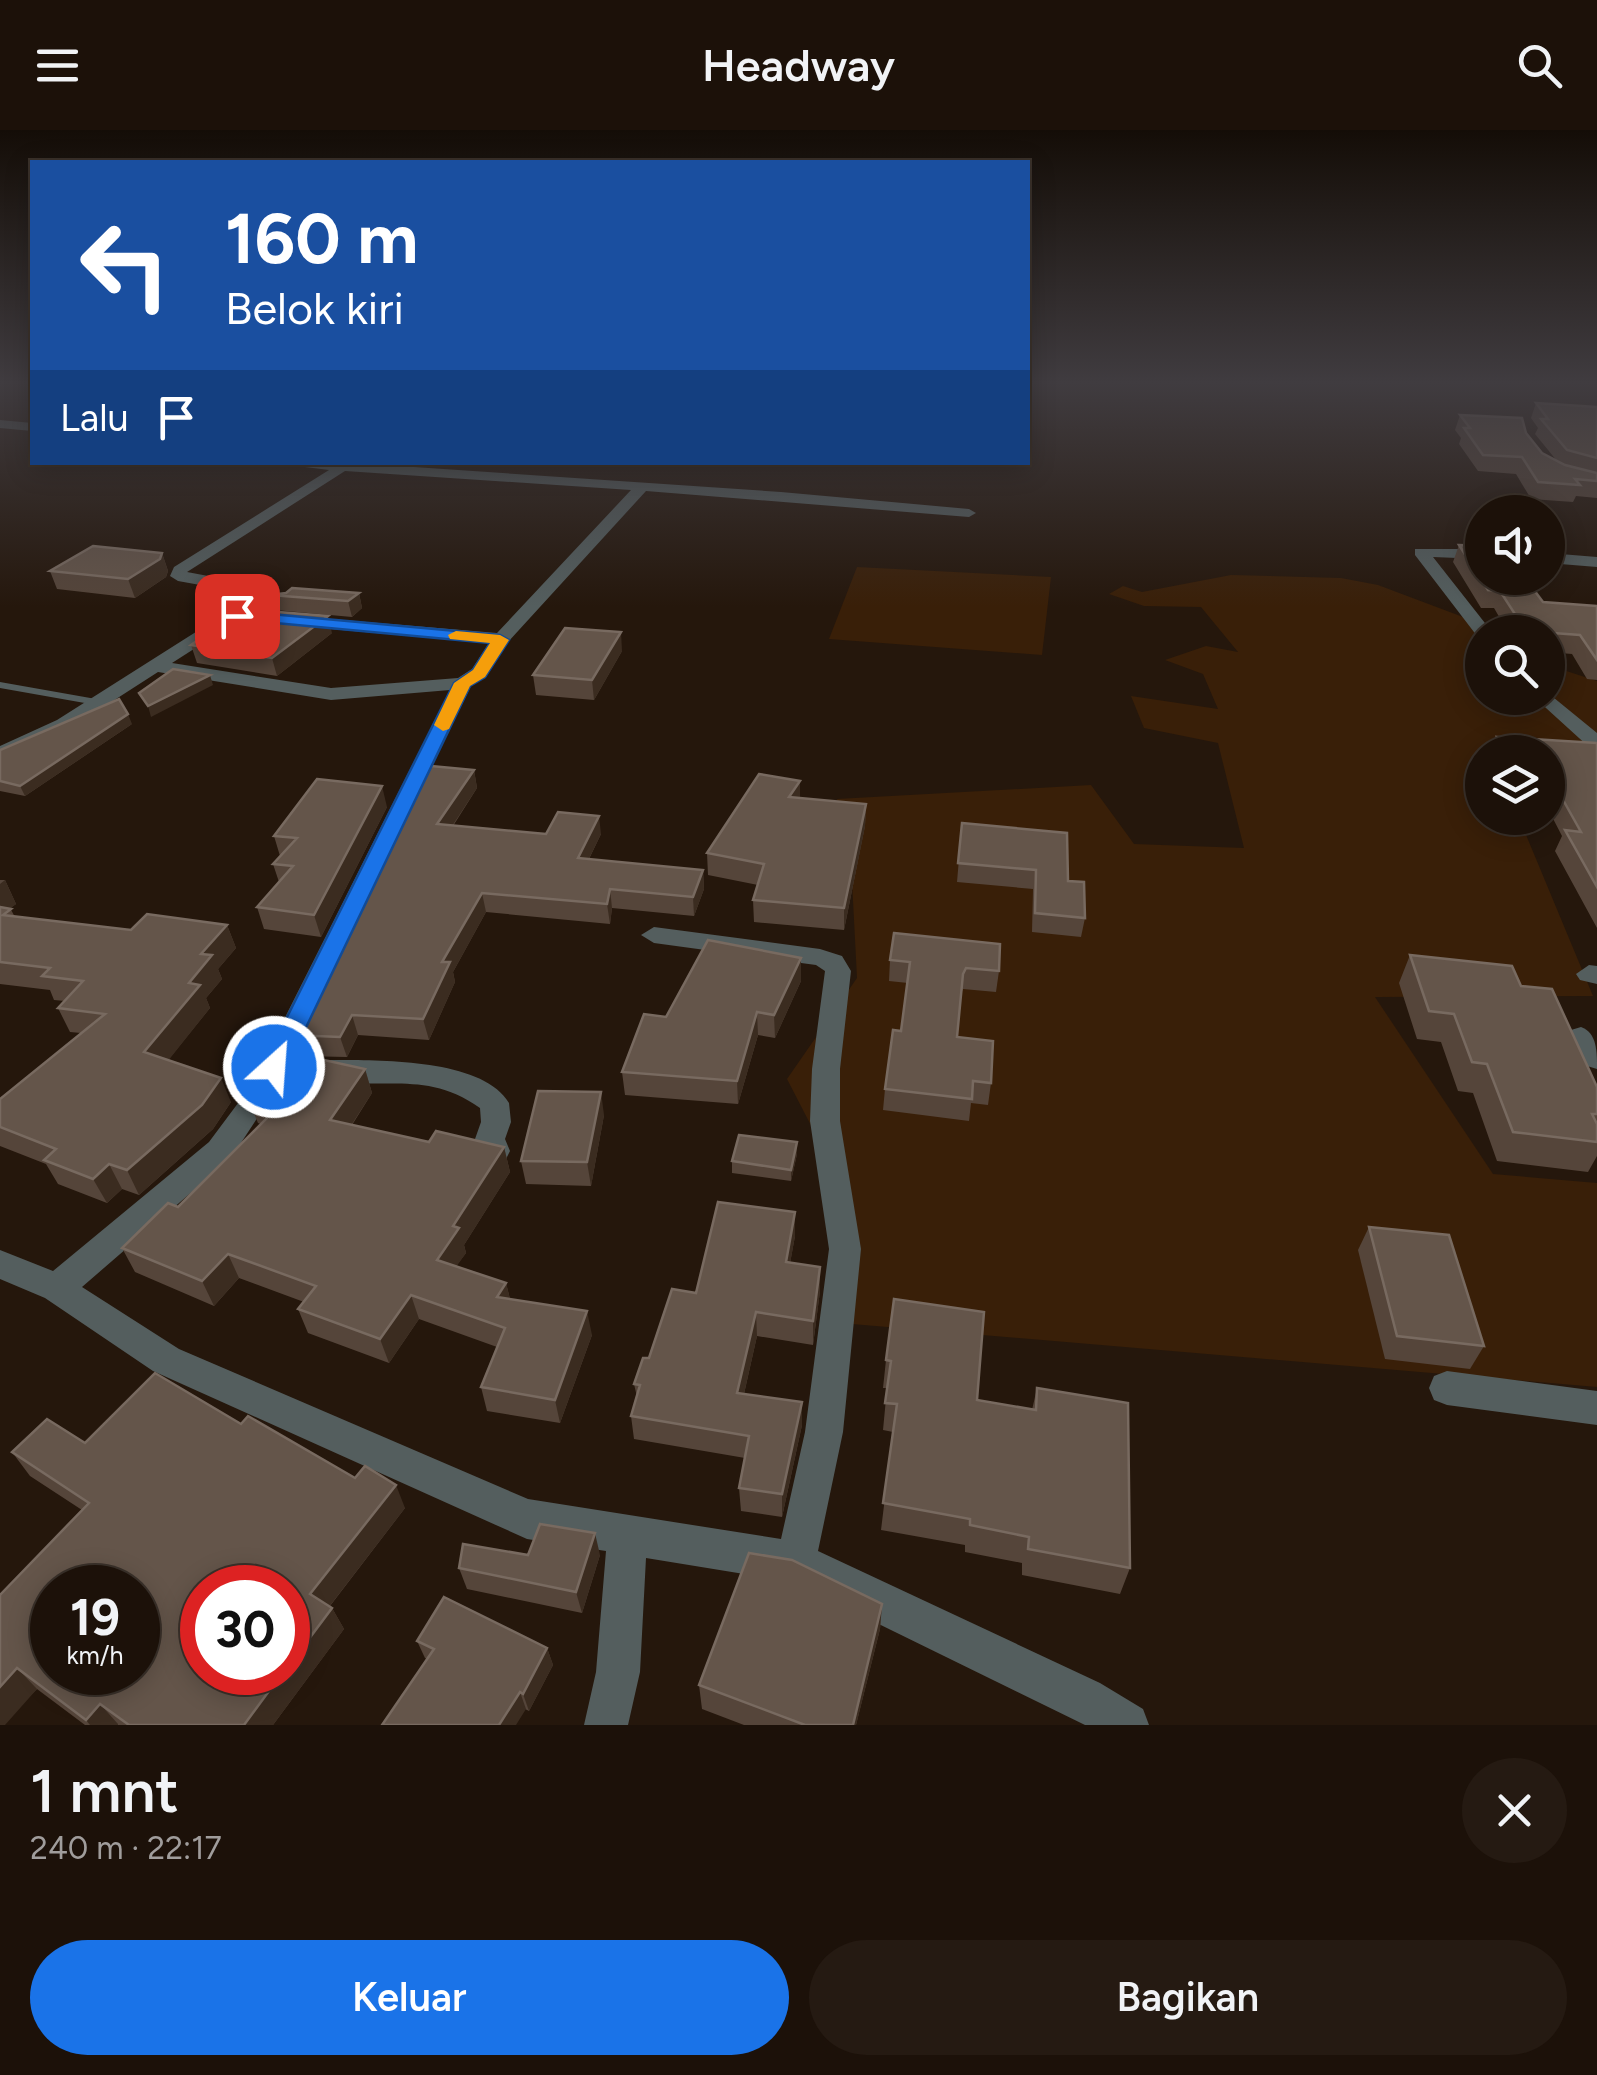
<!DOCTYPE html>
<html lang="id">
<head>
<meta charset="utf-8">
<style>
  body { margin:0; font-family:Figtree,sans-serif; background:#251a12; color:#f1f3f6; height:100vh; display:flex; flex-direction:column; font-size:38px; white-space:nowrap }
  * { box-sizing:border-box; margin:0 }
  p { font-size:32px; color:#a09d9c }
  .icon { flex:none; width:55px; height:55px; fill:none; stroke:currentColor; stroke-width:2; stroke-linecap:round; stroke-linejoin:round }
  .map { position:relative; height:1595px; overflow:hidden }
  .side { display:flex; flex-direction:column; background:#1c1109; flex:1 }
  .side>* { flex:none }
  .banner { position:absolute; left:30px; top:30px; width:1000px; height:305px; border-radius:0px; box-shadow:0 5px 25px #0003,0 0 0 2px #3a312a; background:#1a4fa0; color:#fff; overflow:hidden }
  .fabs { position:absolute; left:1465px; top:365px; display:grid; gap:20px }
  .fabs a { display:grid; place-items:center; width:100px; height:100px; border-radius:50%; background:#1c1109; box-shadow:0 5px 25px #0003,0 0 0 2px #3a312a; font-size:50px }
  .speed { position:absolute; left:30px; top:1435px; display:flex; gap:20px; font-size:50px; font-weight:700; text-align:center }
  .speed>* { display:grid; place-content:center; width:130px; height:130px; border-radius:50%; background:#1c1109; box-shadow:0 5px 25px #0003,0 0 0 2px #3a312a; line-height:1 }
  .speed small { font-size:25px; font-weight:400 }
  .speed .limit { border:15px solid #d22; background:#fff; color:#111 }
  .pin { position:absolute; display:grid; place-items:center; width:85px; height:85px; color:#fff; margin:-42px; border-radius:20px; box-shadow:0 5px 15px #0006 }
  .me { position:absolute; width:110px; margin:-55px; rotate:26deg; stroke-linejoin:round; filter:drop-shadow(0 0 8px #0008) }
  .turn { display:flex; align-items:center; gap:35px; height:210px; padding:0 30px; font-size:45px }
  .turn .icon { width:130px; height:130px; stroke-width:2.5 }
  .turn b { display:block; font-size:70px; line-height:85px }
  .then { display:flex; align-items:center; height:95px; padding:0 30px; background:#0003; gap:20px; font-size:38px }
  .round { display:grid; place-items:center; flex:none; width:105px; height:105px; border-radius:52px; background:#251a12 }
  .overview { display:flex; align-items:center; justify-content:space-between; height:170px; padding:0 30px }
  h1 { font-size:60px; font-weight:600; line-height:75px }
  .primary-button { display:flex; gap:20px; margin-top:auto; padding:20px 30px }
  .primary-button a { flex:1; height:115px; border-radius:60px; background:#1a73e8; color:#fff; font-size:40px; font-weight:600; line-height:115px; text-align:center }
  .primary-button a+a { background:#251a12; color:#f1f3f6 }
  header { display:flex; justify-content:space-between; align-items:center; height:130px; padding:0 30px; background:#1c1109; font-size:45px; font-weight:600 }
  .map>svg:first-child { display:block }
  .green { fill:#391f08 }
  .lines { fill:none; stroke-linecap:round; stroke-linejoin:round }
  .service { fill:#545e5e; fill-rule:evenodd }
  .minor { fill:#545e5e; fill-rule:evenodd }
  .wall { fill:#55453a }
  .shaded-wall { fill:#3b2c20 }
  .building { fill:#64554a; stroke:#786a60; stroke-width:2.5; fill-rule:evenodd }
  .route { fill:#1a73e8; stroke:#114b97; stroke-width:2.5 }
  .slow { fill:#f59e0b }
</style>
</head>
<body>
<header><svg class="icon" aria-label="menu" viewBox="0 0 24 24"><path d="M4 6h16M4 12h16M4 18h16"/></svg>Headway<svg class="icon" aria-label="search" viewBox="0 0 24 24"><circle cx="10" cy="10" r="6"/><path d="M15 15l6 6"/></svg></header>
<div class="map">
<svg width="1597" height="1595" viewBox="0 0 1597 1595">
  <rect width="100%" height="100%" fill="#25170c"/>
  <g class="green">
    <path d="M857 437 1051 447 1042 525 829 509Z"/>
    <path d="M1231 445 1341 448 1378 455 1471 490 1482 502V568H1548V535L1597 551V625L1561 619 1482 622V688H1519L1593 866 1375 867 1493 1044 1597 1053V1257L852 1194 853 1077 787 949 857 848 852 751 837 669 1091 655 1134 714 1244 718 1218 613 1144 598 1131 566 1218 579 1203 544 1165 530 1206 516 1238 522 1201 477 1144 476 1109 464 1123 456 1142 462Z"/>
  </g>
  <g class="lines">
    <path class="service" d="M0 552 96 569 102 572 96 575 0 558Z"/>
    <g class="minor">
      <path d="M0 290 32 293V301L0 298Z"/>
      <path d="M265 332H340L781 362 969 379 976 383 969 387 646 361 508 512 486 547 471 556 281 945 283 949 231 1028 82 1157 179 1219 528 1369 781 1409 805 1302 829 1119 810 991 812 939 825 841 816 835 654 813 641 805 654 797 820 819 842 826 851 841 840 939V991L861 1119 843 1302 818 1421 1100 1553 1143 1579 1149 1595H1085L793 1452 646 1428 640 1542 628 1595H584L596 1542 606 1421 527 1409 153 1241 45 1168 0 1149V1120L53 1141 209 1012 262 941 260 937 450 560 331 570 158 542 71 598 0 630V616L57 590 251 467 250 464 178 451 170 446 174 437 329 340ZM345 341 631 360 497 503 296 486 287 491 296 496 489 513 472 539 458 548 331 558 172 533 264 474 268 465 262 456 187 442Z"/>
      <path d="M1415 419H1482V429L1433 427 1492 502 1477 506 1415 425Z"/>
      <path d="M1548 423 1597 427V437L1548 433Z"/>
      <path d="M1548 563 1597 603V620L1590 618 1535 568H1548Z"/>
      <path d="M1589 835 1597 836V854L1580 850 1576 844Z"/>
      <path d="M1581 897C1597 903 1597 921 1597 939L1587 936 1567 907 1571 900Z"/>
      <path d="M331 930C376 930 483 928 509 973L511 992 505 1009 510 1021 506 1029 495 1033 484 1029 475 1009 481 992 480 978C423 937 376 964 321 947L317 940 321 933Z"/>
      <path d="M1447 1241 1597 1261V1295L1447 1275 1434 1270 1429 1258 1434 1246Z"/>
    </g>
  </g>
  <g class="wall">
    <path d="M1536 273 1597 277V368L1576 366 1573 372 1531 369 1516 344 1478 341 1459 314 1461 308 1455 300 1460 285 1526 303 1542 323 1557 331 1535 304 1538 298 1531 288Z"/>
    <path d="M1459 415 1543 472 1597 476V550L1587 549 1572 524 1548 522V502H1508L1494 478H1481L1453 432Z"/>
    <path d="M162 423 168 441 166 447 135 468 57 459 50 441Z"/>
    <path d="M359 463 362 478 352 487 275 480 270 465Z"/>
    <path d="M332 503 277 546 197 533 191 515Z"/>
    <path d="M622 521 594 570 536 565 533 545Z"/>
    <path d="M132 594 25 666 0 661V620Z"/>
    <path d="M1497 607 1597 613V798L1555 721 1562 706 1548 679V622H1491Z"/>
    <path d="M474 640 477 658 453 696 546 704H601L589 729 703 740 704 759 694 786 612 778 610 794 486 782 453 842 455 852 429 910 358 905 347 927 299 926 292 905Z"/>
    <path d="M800 668 866 674 865 696 844 800 754 792 753 770 758 755 708 745 707 723Z"/>
    <path d="M387 677 321 807 264 799 257 777 279 752 273 734 280 726 274 706Z"/>
    <path d="M962 693 1068 751 1085 788 1081 807 1032 802 1033 759 957 752Z"/>
    <path d="M0 750H5L16 774 10 778 15 787 131 800 227 795 236 818 218 839 222 849 206 868 210 878 168 930 231 972 213 999 139 1065 122 1059 107 1073 58 1054 46 1034 0 1016V969L81 903 70 902 58 878 65 871 54 870 50 860 0 854Z"/>
    <path d="M1410 825 1521 856 1597 957V1026L1588 1042 1497 1031 1473 963 1458 961 1441 912 1417 909 1399 853Z"/>
    <path d="M801 828V851L775 908 758 905 738 974 625 965 622 942 666 887Z"/>
    <path d="M890 830 999 841 996 862 963 859 961 864 957 907 991 953 988 975 971 973 969 991 883 980 885 959 901 901 908 853 889 851Z"/>
    <path d="M365 939 372 963 352 995 429 1012 504 1017 510 1042 464 1115 466 1123 456 1136 506 1153 510 1169 592 1205 560 1293 487 1281 481 1257 497 1217 419 1189 389 1233 308 1203 298 1179 304 1172 239 1148 214 1176 135 1142 122 1118 178 1077 261 994 258 993 248 969Z"/>
    <path d="M604 985 591 1056 526 1054 521 1031Z"/>
    <path d="M797 1024 791 1051 732 1043V1031Z"/>
    <path d="M1369 1097 1484 1216 1470 1239 1385 1229 1358 1120Z"/>
    <path d="M795 1106 790 1133 820 1161 813 1215 757 1206 744 1264 802 1272V1295L782 1387 741 1381 739 1358 745 1328 634 1309 631 1286 637 1267 634 1254 649 1228 696 1163Z"/>
    <path d="M894 1169 977 1270 1032 1280 1037 1258 1130 1438 1120 1464 1022 1445V1433L965 1422V1415L881 1400 893 1302 883 1300 887 1258H883L886 1230Z"/>
    <path d="M241 1294 405 1378 330 1476 332 1478 344 1499 273 1595H85L37 1559 0 1595 82 1380 30 1346 12 1322Z"/>
    <path d="M600 1425 582 1483 467 1459 459 1438Z"/>
    <path d="M882 1474 880 1499 856 1595H744L702 1579 699 1555Z"/>
    <path d="M417 1511 547 1518 553 1535 529 1581 425 1528Z"/>
  </g>
  <g class="shaded-wall">
    <path d="M162 423 168 441 166 447 135 468 128 449Z"/>
    <path d="M359 463 362 478 352 487 348 471Z"/>
    <path d="M328 486 332 503 277 546 272 528Z"/>
    <path d="M621 502 622 521 594 570 592 550Z"/>
    <path d="M210 545 213 555 151 587 148 576Z"/>
    <path d="M128 584 132 594 25 666 20 656Z"/>
    <path d="M474 640 477 658 441 713 437 694Z"/>
    <path d="M800 651V672L789 667Z"/>
    <path d="M382 656 387 677 321 807 314 785Z"/>
    <path d="M866 674 865 696 844 800V778Z"/>
    <path d="M599 686 601 704 580 747 578 728Z"/>
    <path d="M703 740 704 759 694 786 693 767Z"/>
    <path d="M5 750 16 774 0 787V754Z"/>
    <path d="M610 759 612 778 610 794 607 774Z"/>
    <path d="M482 763 486 782 453 842 455 852 429 910 423 889 442 832Z"/>
    <path d="M227 795 236 818 218 839 222 849 206 868 210 878 156 946 144 922 189 853 201 824Z"/>
    <path d="M801 828V851L775 908 774 885Z"/>
    <path d="M757 882 758 905 738 974 737 951Z"/>
    <path d="M352 885 358 905 347 927 340 907Z"/>
    <path d="M365 939 372 963 339 1014 330 990Z"/>
    <path d="M221 948 231 972 213 999 139 1065 127 1040Z"/>
    <path d="M601 962 604 985 591 1056 587 1032Z"/>
    <path d="M797 1012V1024L791 1051V1040Z"/>
    <path d="M504 1017 510 1042 464 1115 466 1123 444 1154 437 1130 453 1096Z"/>
    <path d="M109 1034 122 1059 107 1073 93 1049Z"/>
    <path d="M795 1082V1106L786 1156V1132Z"/>
    <path d="M228 1124 239 1148 214 1176 202 1151Z"/>
    <path d="M820 1137V1161L813 1215V1191Z"/>
    <path d="M506 1153 512 1177 497 1167Z"/>
    <path d="M411 1165 419 1189 389 1233 380 1209Z"/>
    <path d="M587 1181 592 1205 560 1293 555 1270Z"/>
    <path d="M756 1182 757 1206 739 1286 737 1263Z"/>
    <path d="M802 1272V1295L782 1387V1364Z"/>
    <path d="M396 1355 405 1378 322 1486 310 1464Z"/>
    <path d="M595 1403 600 1425 582 1483 576 1462Z"/>
    <path d="M882 1474 880 1499 856 1595H853Z"/>
    <path d="M332 1478 344 1499 273 1595H244L283 1542H288V1537Z"/>
    <path d="M547 1518 553 1535 529 1581 523 1564Z"/>
    <path d="M17 1538 37 1559 5 1595H0V1557Z"/>
    <path d="M520 1562 526 1579 516 1595H499Z"/>
    <path d="M100 1574 118 1594V1595H90L86 1590Z"/>
  </g>
  <g class="building">
    <path d="M1536 273 1597 277V328L1567 320 1541 289H1548Z"/>
    <path d="M1460 285 1522 288 1526 303 1542 323 1565 335 1597 343V351L1575 349 1580 355 1538 352 1522 327 1483 325 1464 298H1470Z"/>
    <path d="M1459 415 1482 416V448H1525L1543 472 1597 476V530L1580 505 1526 501 1500 461 1488 460Z"/>
    <path d="M93 416 162 423 160 429 128 449 50 441Z"/>
    <path d="M292 458 359 463 348 471 270 465 286 463Z"/>
    <path d="M242 479 328 486 272 528 191 515Z"/>
    <path d="M565 498 621 502 592 550 533 545Z"/>
    <path d="M173 539 210 545 148 576 139 563Z"/>
    <path d="M119 569 128 584 20 656 0 651V620Z"/>
    <path d="M1497 607 1597 613V757L1565 700 1581 702 1548 643V622H1505Z"/>
    <path d="M431 636 474 640 437 694 546 704 558 682 599 686 578 728 703 740 693 767 610 759 607 774 482 763 442 832H450L423 889 352 885 340 907 292 905 412 661Z"/>
    <path d="M759 644 800 651 789 667 866 674 844 778 753 770 764 734 707 723Z"/>
    <path d="M317 649 382 656 314 785 257 777 293 736 273 734 297 708 274 706Z"/>
    <path d="M962 693 1067 703 1068 751 1084 752 1085 788 1035 783 1036 740 958 733Z"/>
    <path d="M0 777 11 779 3 785 131 800 147 784 227 795 201 824 212 825 189 853 200 855 144 922 221 948 202 975 127 1040 109 1034 93 1049 44 1030 56 1019 0 997V969L105 884 58 878 83 851 42 846 50 838 0 832Z"/>
    <path d="M894 803 1000 814 999 841 966 838 963 844 957 907 993 911 991 953 973 951 972 969 885 959 893 900 901 901 910 832 890 830Z"/>
    <path d="M708 810 801 828 774 885 757 882 737 951 622 942 644 884 666 887Z"/>
    <path d="M1410 825 1512 836 1521 856 1552 859 1597 957V984H1592L1597 994V1012L1513 1002 1487 934 1472 932 1454 884 1429 881Z"/>
    <path d="M275 928 324 930 365 939 330 990 429 1012 436 1001 504 1017 453 1096 459 1098 437 1130 506 1153 497 1167 587 1181 555 1270 481 1257 505 1198 411 1165 380 1209 298 1179 316 1156 228 1124 202 1151 122 1118 168 1073 178 1077 280 975 248 969Z"/>
    <path d="M538 961 601 962 587 1032 521 1031Z"/>
    <path d="M739 1005 797 1012 791 1040 732 1031Z"/>
    <path d="M718 1072 795 1082 786 1132 820 1137 813 1191 756 1182 737 1263 802 1272 782 1364 739 1358 749 1306 631 1286 640 1255 634 1254 643 1228H649L672 1159 696 1163Z"/>
    <path d="M1369 1097 1449 1105 1484 1216 1397 1206Z"/>
    <path d="M894 1169 984 1182 977 1270 1036 1280 1037 1258 1128 1273 1130 1438 1028 1419 1029 1407 970 1395V1389L883 1373 897 1274 885 1273 891 1231 886 1230Z"/>
    <path d="M155 1243 241 1294 248 1286 355 1348 365 1336 396 1355 310 1464 332 1478 288 1537V1458H202V1542H283L244 1595H129L100 1574 86 1590 17 1538 0 1557V1465L89 1373 12 1322 47 1289 85 1313ZM52 1458H138V1542H52Z"/>
    <path d="M540 1394 595 1403 576 1462 459 1438 463 1414 528 1425Z"/>
    <path d="M749 1423 792 1430 882 1474 853 1595H805L699 1555Z"/>
    <path d="M444 1467 547 1518 523 1564 520 1562 499 1595H382L434 1519 417 1511Z"/>
  </g>
  <linearGradient id="sky" x2="0" y2="1"><stop stop-color="#140d07"/><stop offset="0.53" stop-color="#403c40"/><stop offset="1" stop-color="#403c40" stop-opacity="0"/></linearGradient>
  <rect width="1597" height="477" fill="url(#sky)"/>
  <path class="route" d="M237 481 500 505 509 510 485 547 470 556 287 937 284 944H265L262 937 454 553 473 540 490 513 232 489 229 486Z"/>
  <path class="slow" d="M456 501 500 505 509 510 485 547 470 556 449 599 443 601 434 595 454 553 473 540 490 513 450 509 448 505Z"/>
</svg>
<div class="fabs">
<a><svg class="icon" aria-label="sound" viewBox="0 0 24 24"><path d="M4 9h4l5-4v14l-5-4H4zM17 9q2 3 0 6"/></svg></a>
<a><svg class="icon" aria-label="search" viewBox="0 0 24 24"><circle cx="10" cy="10" r="6"/><path d="M15 15l6 6"/></svg></a>
<a><svg class="icon" aria-label="layers" viewBox="0 0 24 24"><path d="M12 4l9 5-9 5-9-5zM3 14l9 5 9-5"/></svg></a>
</div>
<div class="speed"><div>19<small>km/h</small></div><div class="limit">30</div></div>
<div class="pin" style="left:237px;top:486px;background:#d93025"><svg class="icon" aria-label="arrive" viewBox="0 0 24 24"><path d="M6 21V4h12l-3 4 3 4H6"/></svg></div>
<svg class="me" style="left:274px;top:937px" viewBox="-20 -20 40 40"><circle r="17" fill="#1a73e8" stroke="#fff" stroke-width="3"/><path d="M0-11L8 9 0 5-8 9z" fill="#fff"/></svg>
<div class="banner">
<div class="turn"><svg class="icon" aria-label="left" viewBox="0 0 24 24"><path d="M17 20v-9H6M10 6l-5 5 5 5"/></svg><div><b>160 m</b>Belok kiri</div></div>
<div class="then">Lalu<svg class="icon" aria-label="arrive" viewBox="0 0 24 24"><path d="M6 21V4h12l-3 4 3 4H6"/></svg></div>
</div>
</div>
<section class="side">
<div class="overview"><div><h1>1 mnt</h1><p>240 m · 22:17</p></div><a class="round"><svg class="icon" aria-label="close" viewBox="0 0 24 24"><path d="M6 6l12 12M18 6L6 18"/></svg></a></div>
<div class="primary-button"><a>Keluar</a><a>Bagikan</a></div>
</section>
</body>
</html>
